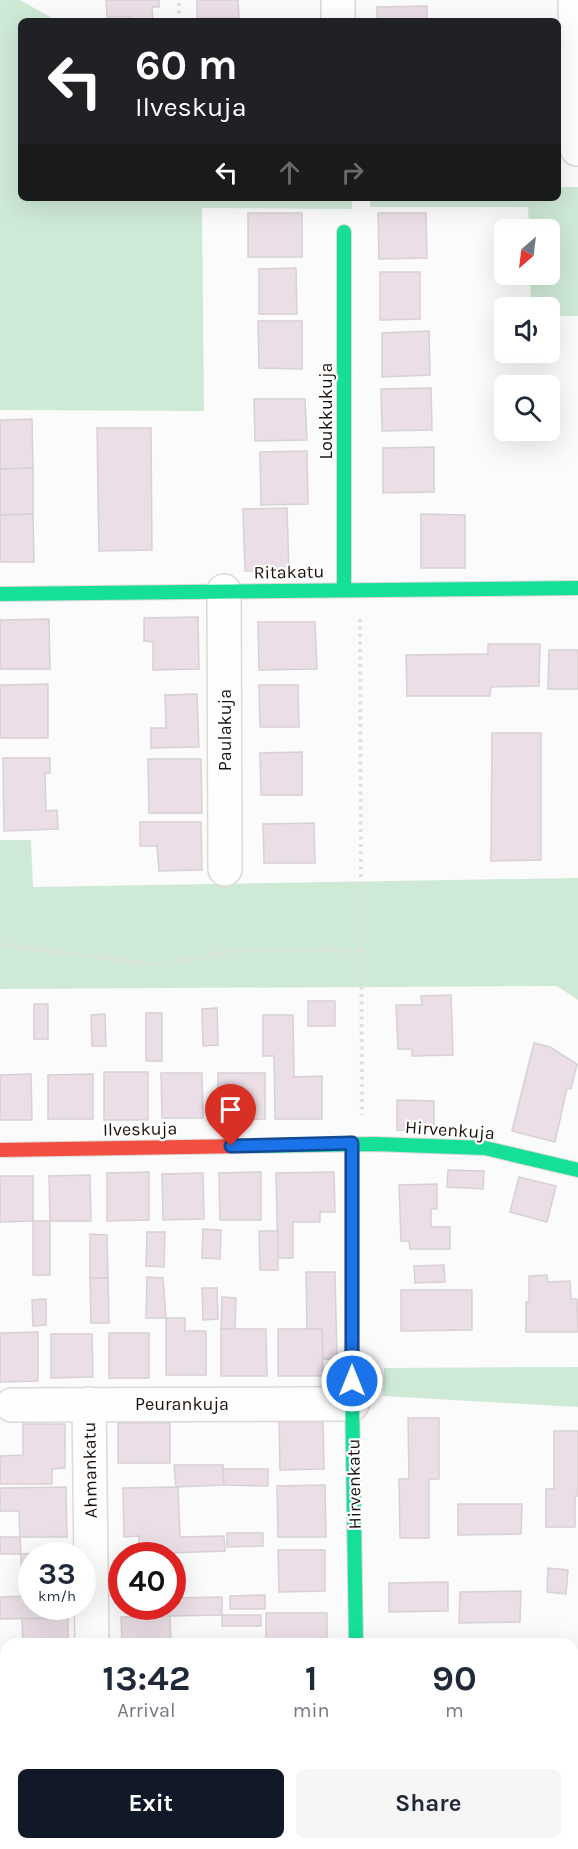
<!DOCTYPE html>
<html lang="en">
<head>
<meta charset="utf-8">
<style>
  body { margin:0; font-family:Karla,sans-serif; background:#f6f6f7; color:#1f2937; height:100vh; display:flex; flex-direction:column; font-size:22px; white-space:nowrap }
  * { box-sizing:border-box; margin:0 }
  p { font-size:20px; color:#747a83 }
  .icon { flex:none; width:33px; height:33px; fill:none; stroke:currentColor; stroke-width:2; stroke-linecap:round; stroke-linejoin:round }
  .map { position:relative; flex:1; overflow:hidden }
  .side { position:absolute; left:0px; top:1638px; width:579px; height:212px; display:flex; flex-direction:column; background:#fff; border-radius:18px 18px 0 0; box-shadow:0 6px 24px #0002 }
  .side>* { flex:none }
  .guide { position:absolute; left:18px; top:18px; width:543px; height:183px; border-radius:9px; box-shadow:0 6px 24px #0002; background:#202124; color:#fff; overflow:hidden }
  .needle { width:39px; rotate:208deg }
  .controls { position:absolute; left:494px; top:219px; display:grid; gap:12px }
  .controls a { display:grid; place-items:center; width:66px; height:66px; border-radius:9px; background:#fff; box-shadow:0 6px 24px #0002; font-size:30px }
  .speed { position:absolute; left:18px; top:1542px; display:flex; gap:12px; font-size:30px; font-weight:700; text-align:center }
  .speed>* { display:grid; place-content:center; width:78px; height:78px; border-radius:50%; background:#fff; box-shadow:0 6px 24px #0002; line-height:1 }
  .speed small { font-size:15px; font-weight:400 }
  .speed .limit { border:9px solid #d22; background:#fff; color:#111 }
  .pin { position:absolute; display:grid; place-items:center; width:51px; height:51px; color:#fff; margin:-62px -26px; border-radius:50% 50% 50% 0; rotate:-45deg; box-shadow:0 0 6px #0007 }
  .pin .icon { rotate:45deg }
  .me { position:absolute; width:66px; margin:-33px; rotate:0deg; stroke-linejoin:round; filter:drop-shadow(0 0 4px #0008) }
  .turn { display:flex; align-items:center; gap:21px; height:126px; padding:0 18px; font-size:27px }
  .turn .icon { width:78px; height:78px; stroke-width:2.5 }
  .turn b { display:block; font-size:42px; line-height:51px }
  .lanes { display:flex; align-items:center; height:57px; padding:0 18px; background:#0003; justify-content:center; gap:30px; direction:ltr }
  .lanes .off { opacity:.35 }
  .eta { display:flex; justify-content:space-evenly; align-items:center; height:102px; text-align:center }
  .eta b { font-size:36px; font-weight:700; line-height:42px }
  .action { display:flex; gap:12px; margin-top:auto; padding:12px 18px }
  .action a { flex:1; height:69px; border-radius:9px; background:#111827; color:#fff; font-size:24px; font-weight:700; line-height:69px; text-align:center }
  .action a+a { background:#f6f6f7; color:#1f2937 }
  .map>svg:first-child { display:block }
  .green { fill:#cfe9d7 }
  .building { fill:#ebdee6; stroke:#d7d1d4; stroke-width:1.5 }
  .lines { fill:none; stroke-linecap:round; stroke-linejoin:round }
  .street-casing { stroke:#ddd9d4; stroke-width:36 }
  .fast-casing { stroke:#ddd9d4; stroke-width:16 }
  .slow-casing { stroke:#ddd9d4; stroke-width:16 }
  .jam-casing { stroke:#ddd9d4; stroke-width:16 }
  .path { stroke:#e0e0e0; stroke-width:4; stroke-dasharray:3 4.5; stroke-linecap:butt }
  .street { stroke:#fefefe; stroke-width:33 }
  .fast { stroke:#16e098; stroke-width:14 }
  .slow { stroke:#ffcf43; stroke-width:14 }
  .jam { stroke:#f24e42; stroke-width:14 }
  .route-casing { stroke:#114b97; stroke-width:15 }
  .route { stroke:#1a73e8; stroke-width:10 }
  .labels { text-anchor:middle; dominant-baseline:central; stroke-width:4.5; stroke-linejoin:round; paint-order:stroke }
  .street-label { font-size:18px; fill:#1a120a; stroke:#fff }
</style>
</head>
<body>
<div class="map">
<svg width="578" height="1849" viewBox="0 0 578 1849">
  <rect width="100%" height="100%" fill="#fbfbfb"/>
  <g class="green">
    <path d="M0 0H20L57 21H21V198H352V209L202 208 204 411 0 410Z"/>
    <path d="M558 187H578V316H549V308L531 307 530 275 549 274V230L529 229 528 207H370V198H558Z"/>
    <path d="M0 840H31L33 887 578 878V1000L557 986 0 989Z"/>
    <path d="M578 1367V1407L383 1396 384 1368Z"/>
  </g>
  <g class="building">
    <path d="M106 0H159V7H152L153 21H131V17H107Z"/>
    <path d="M197 0H238L239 18H197Z"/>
    <path d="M427 6V21H377V7Z"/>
    <rect x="248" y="213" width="54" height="44"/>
    <path d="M378 213H426L427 258 379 259Z"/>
    <path d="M296 268 297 314H259V269Z"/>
    <path d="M380 272H420V319L380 320Z"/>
    <path d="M258 321H302V369L259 368Z"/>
    <path d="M429 331 430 375 382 377V333Z"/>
    <path d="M431 388 432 430 382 431 381 389Z"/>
    <path d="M254 399H305L307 440 255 441Z"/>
    <path d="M32 419 33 468 0 469V420Z"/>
    <path d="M97 428H151L152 550 99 551Z"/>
    <path d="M434 447V492L383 493V448Z"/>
    <path d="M307 451 308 504 261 505 260 452Z"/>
    <path d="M33 468V514L0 515V469Z"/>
    <path d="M287 508 289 571H245L243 509Z"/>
    <path d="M33 514 34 562H0V515Z"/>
    <path d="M421 514 465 515V568H421Z"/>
    <path d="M198 617 199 669 153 670V642L144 641V618Z"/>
    <path d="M49 619 50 669H0V620Z"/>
    <path d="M258 622H315L317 669 259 670Z"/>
    <path d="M488 644H540L539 686 491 687 490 696H407L406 655 488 654Z"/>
    <path d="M549 650H578V689H548Z"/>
    <path d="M48 684V738H0V685Z"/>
    <path d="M259 685H298L299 727H260Z"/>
    <path d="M197 694 199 747 151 748V728H166L165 695Z"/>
    <path d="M492 733H541V860L491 861Z"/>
    <path d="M302 752V795H261L260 753Z"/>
    <path d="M3 758H50V773H45L46 811 57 810 58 829 4 831Z"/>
    <path d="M148 759H201L202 813H149Z"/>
    <path d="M140 822H201L202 870 159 871 157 846H140Z"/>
    <path d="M314 823 315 863H264L263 824Z"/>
    <path d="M451 995 453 1055 412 1056V1049H398L396 1005H422L421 996Z"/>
    <rect x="308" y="1001" width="27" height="25"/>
    <rect x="34" y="1004" width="14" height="35"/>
    <path d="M217 1008 218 1045 203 1046 202 1009Z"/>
    <rect x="146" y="1013" width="16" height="48"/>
    <path d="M105 1014 106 1046H92L91 1015Z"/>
    <path d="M263 1015H293L294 1077 322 1076V1119H275L274 1056H263Z"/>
    <path d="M534 1043 550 1047 577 1064 571 1089 567 1088 555 1142 512 1131Z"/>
    <rect x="104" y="1072" width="44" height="48"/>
    <path d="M161 1073H202L203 1118H162Z"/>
    <path d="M218 1073H265V1119L218 1120Z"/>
    <path d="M31 1074 32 1120H0V1075Z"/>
    <path d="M93 1074V1119H48V1075Z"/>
    <path d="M397 1100 434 1101V1130H397Z"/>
    <path d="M448 1170 484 1171 483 1189 447 1187Z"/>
    <path d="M149 1172V1220L107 1221V1173Z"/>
    <path d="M261 1172V1220H220L219 1173Z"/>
    <path d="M334 1172 335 1212H320V1222H293V1258H278L276 1173Z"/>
    <path d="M203 1173 204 1219 163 1220 162 1174Z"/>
    <path d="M90 1175 91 1221H50L49 1176Z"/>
    <path d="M0 1176H33V1221L0 1222Z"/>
    <path d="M519 1177 556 1186 547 1222 510 1212Z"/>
    <path d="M437 1184V1209H431V1227H450V1249H410L409 1241H401L399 1185Z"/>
    <rect x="33" y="1221" width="17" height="54"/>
    <path d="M203 1229 221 1230 220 1259 202 1258Z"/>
    <path d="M259 1231H278V1270H260Z"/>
    <path d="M147 1232H165L164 1267 146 1266Z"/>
    <path d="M90 1234 107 1235 108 1278H90Z"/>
    <path d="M444 1265 445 1282 415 1283 414 1266Z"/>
    <path d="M306 1272H335L337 1359H323L322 1329H307Z"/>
    <path d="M547 1275 548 1282 570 1281 571 1299H577L578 1332H526V1302H529V1276Z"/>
    <path d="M147 1277 163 1278 166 1318H146Z"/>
    <path d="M90 1278H108L109 1323H91Z"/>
    <path d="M202 1288H217L218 1319 203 1320Z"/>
    <path d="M401 1290H472V1330L401 1331Z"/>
    <path d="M222 1297 236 1298 235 1330 221 1329Z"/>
    <path d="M46 1299V1325L33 1326 32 1300Z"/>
    <path d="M166 1318H185V1331H206V1375H166Z"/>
    <path d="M221 1329H266L267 1376H221Z"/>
    <path d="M278 1329H322L323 1376H278Z"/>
    <path d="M38 1332V1381L0 1382V1333Z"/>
    <rect x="109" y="1333" width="40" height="45"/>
    <path d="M51 1334H92L93 1377 51 1378Z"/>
    <path d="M408 1418H439V1479H429V1538H400L399 1479H409Z"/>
    <path d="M323 1420 324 1469 280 1470 279 1421Z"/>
    <rect x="118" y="1423" width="52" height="40"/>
    <path d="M23 1424H65V1468L52 1469V1484H0V1456L23 1455Z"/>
    <path d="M554 1431H578V1496H575V1527H546V1489H554Z"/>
    <path d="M174 1465H223L224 1485 176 1487Z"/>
    <path d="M223 1469H268V1486L224 1485Z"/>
    <path d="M325 1485 326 1537H278L277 1486Z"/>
    <path d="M66 1487 67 1537H20L19 1511H0V1488Z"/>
    <path d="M178 1487 180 1537 224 1536 225 1551 139 1554V1536L124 1537 123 1488Z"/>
    <path d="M458 1504H522L521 1534 458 1535Z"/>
    <path d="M227 1533H263V1546L227 1547Z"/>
    <path d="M0 1537H20L21 1554H0Z"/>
    <path d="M278 1550H325V1591L279 1592Z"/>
    <path d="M66 1552V1556H32V1596L21 1597V1554Z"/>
    <path d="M171 1553V1556H122L121 1601V1554Z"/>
    <path d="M548 1568 568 1570 566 1594 547 1592Z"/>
    <path d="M448 1582V1611L389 1612V1583Z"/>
    <path d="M521 1591 520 1622 459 1623 460 1592Z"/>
    <path d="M265 1595V1609H230V1596Z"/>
    <path d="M32 1596V1606H49V1618L0 1619V1597Z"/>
    <path d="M222 1597V1615L167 1616 166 1606H172V1598Z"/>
    <rect x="266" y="1613" width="61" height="31"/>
    <rect x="222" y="1615" width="39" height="11"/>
    <path d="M170 1616 171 1644H122L121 1617Z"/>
    <path d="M68 1618V1644H23L22 1619Z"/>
    <rect x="0" y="1667" width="6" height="17"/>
    <path d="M574 1706 578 1707V1775L573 1774Z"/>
    <path d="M0 1731H6V1748L0 1747Z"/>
    <rect x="15" y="1844" width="56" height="5"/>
    <path d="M125 1844H172V1849H126Z"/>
    <rect x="262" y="1844" width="51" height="5"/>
  </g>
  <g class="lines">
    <g class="street-casing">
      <g id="street">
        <path d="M338 0V21"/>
        <path d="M575 0 577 149"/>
        <path d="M224 591 225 869"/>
        <path d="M89 1404 92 1644"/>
        <path d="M12 1405 352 1404"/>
        <path d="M95 1844V1849"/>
        <path d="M360 1844V1849"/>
      </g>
    </g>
    <g class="fast-casing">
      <g id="fast">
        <path d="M344 232V590"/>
        <path d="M0 594 578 588"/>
        <path d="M248 1146 374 1144 485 1148 578 1170"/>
        <path d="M352 1393 356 1644"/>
      </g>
    </g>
    <g class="slow-casing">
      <path id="slow" d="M352 1143V1393"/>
    </g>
    <g class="jam-casing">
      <path id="jam" d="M0 1150 248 1146"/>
    </g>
    <g class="path">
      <path d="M179 21V0"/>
      <path d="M360 619 362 1115"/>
      <path d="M0 944 158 965 240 949 362 951"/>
    </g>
    <use href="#street" class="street"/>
    <use href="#fast" class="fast"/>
    <use href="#slow" class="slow"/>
    <use href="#jam" class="jam"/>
  </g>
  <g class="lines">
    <g class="route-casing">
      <path id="route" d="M231 1146 352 1143V1381"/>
    </g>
    <use href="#route" class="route"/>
  </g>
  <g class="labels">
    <g class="street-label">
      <text transform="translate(326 411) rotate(-90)">Loukkukuja</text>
      <text transform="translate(289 572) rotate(-1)">Ritakatu</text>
      <text transform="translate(225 730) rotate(-90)">Paulakuja</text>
      <text transform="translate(140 1129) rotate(-1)">Ilveskuja</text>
      <text transform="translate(450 1130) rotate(4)">Hirvenkuja</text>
      <text x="182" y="1404">Peurankuja</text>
      <text transform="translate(90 1470) rotate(-91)">Ahmankatu</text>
      <text transform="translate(354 1484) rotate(-91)">Hirvenkatu</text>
    </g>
  </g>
</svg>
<div class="controls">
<a><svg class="needle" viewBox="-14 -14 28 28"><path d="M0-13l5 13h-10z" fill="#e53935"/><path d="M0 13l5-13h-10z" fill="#747a83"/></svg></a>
<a><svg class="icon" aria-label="sound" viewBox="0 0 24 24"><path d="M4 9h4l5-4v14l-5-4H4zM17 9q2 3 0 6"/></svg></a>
<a><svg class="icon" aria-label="search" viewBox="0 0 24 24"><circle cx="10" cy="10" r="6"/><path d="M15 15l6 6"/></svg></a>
</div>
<div class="speed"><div>33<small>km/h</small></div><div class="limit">40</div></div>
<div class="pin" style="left:231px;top:1146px;background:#d93025"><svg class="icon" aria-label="arrive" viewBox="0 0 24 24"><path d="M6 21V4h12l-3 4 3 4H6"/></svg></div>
<svg class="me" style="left:352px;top:1381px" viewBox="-20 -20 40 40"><circle r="17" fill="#1a73e8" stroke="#fff" stroke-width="3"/><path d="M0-11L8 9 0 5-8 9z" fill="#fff"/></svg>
<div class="guide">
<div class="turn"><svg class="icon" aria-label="left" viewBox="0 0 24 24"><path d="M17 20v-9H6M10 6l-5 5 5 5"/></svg><div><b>60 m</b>Ilveskuja</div></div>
<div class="lanes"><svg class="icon" aria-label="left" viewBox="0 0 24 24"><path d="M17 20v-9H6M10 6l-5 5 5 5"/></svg><svg class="icon off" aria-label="ahead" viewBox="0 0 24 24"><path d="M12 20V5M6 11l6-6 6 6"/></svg><svg class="icon off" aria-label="right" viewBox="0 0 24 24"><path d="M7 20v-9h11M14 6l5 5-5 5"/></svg></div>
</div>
<section class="side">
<div class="eta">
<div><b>13:42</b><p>Arrival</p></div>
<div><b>1</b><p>min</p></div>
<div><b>90</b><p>m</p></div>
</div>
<div class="action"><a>Exit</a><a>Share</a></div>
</section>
</div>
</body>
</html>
